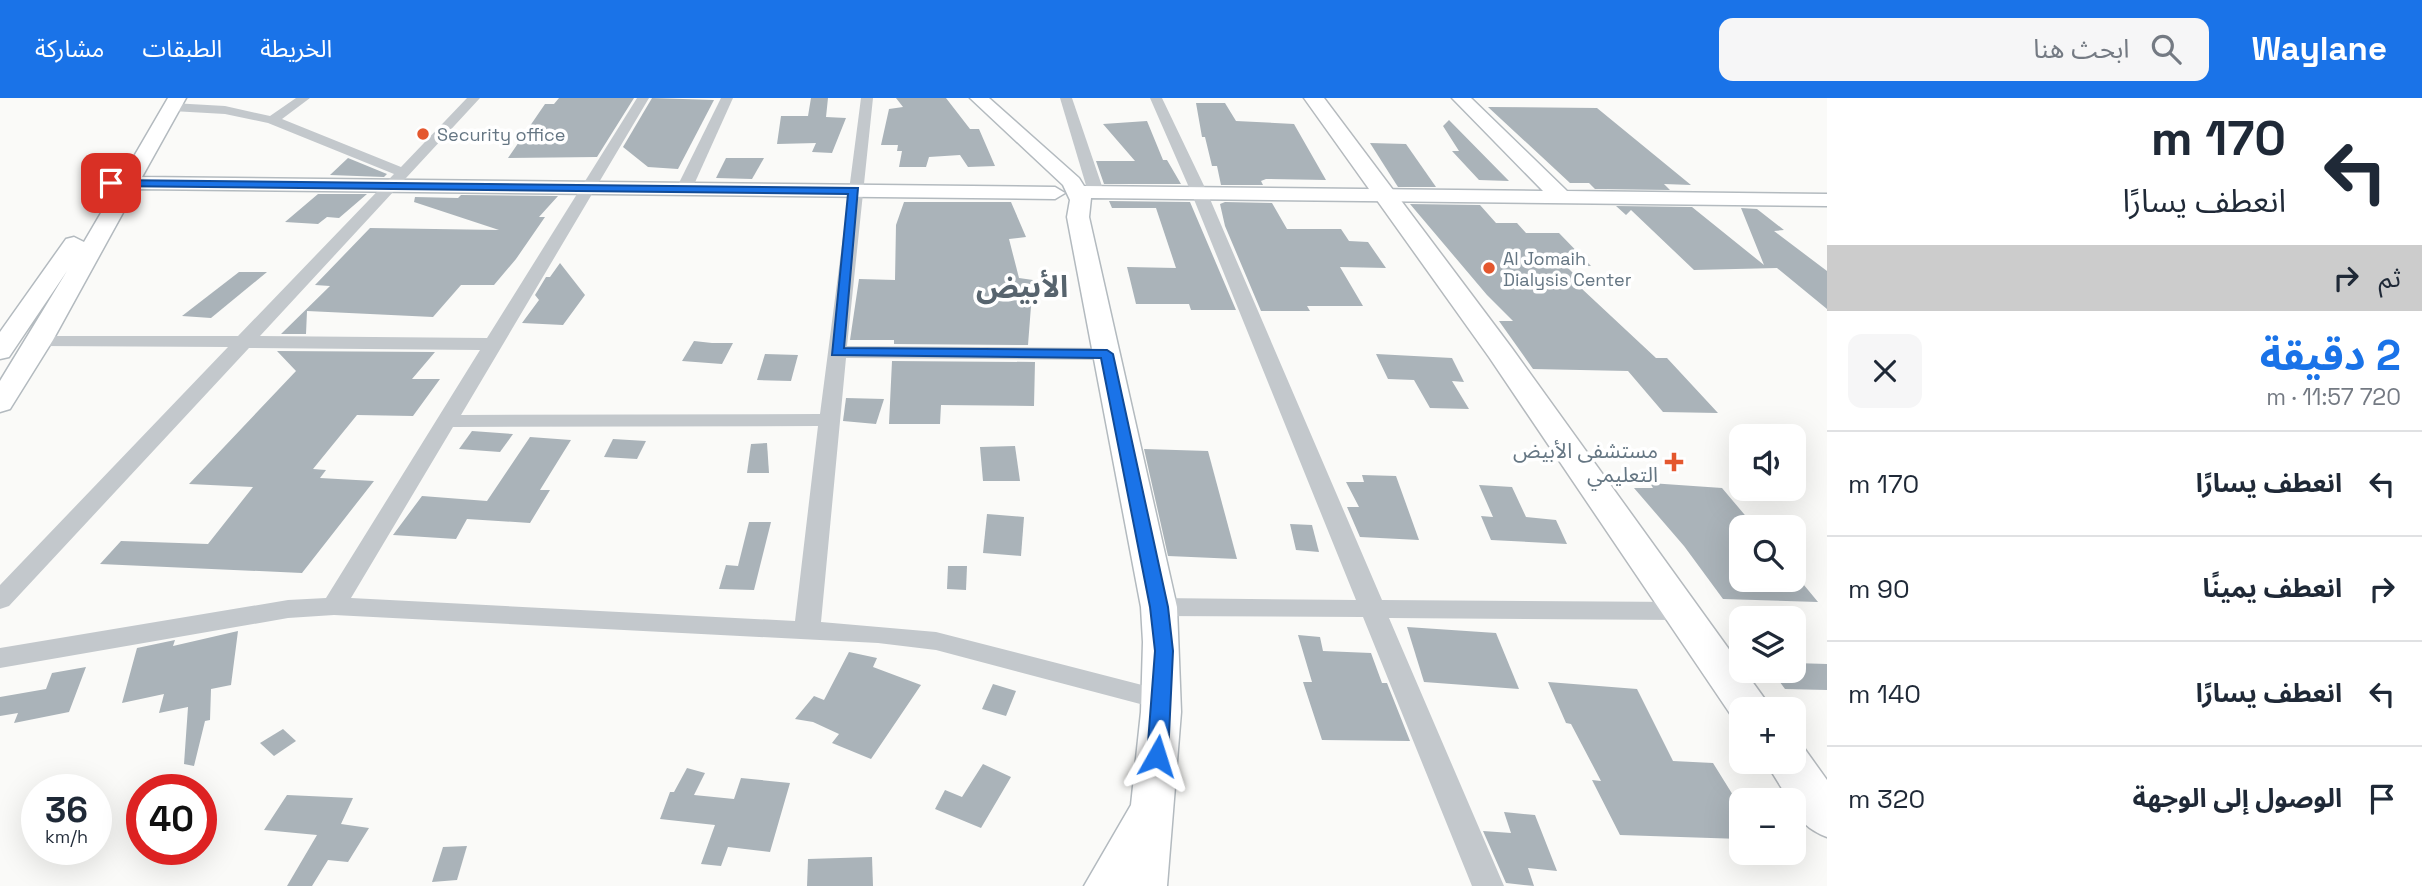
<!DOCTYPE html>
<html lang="ar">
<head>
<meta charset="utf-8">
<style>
  body { margin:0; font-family:"Space Grotesk","Noto Sans Arabic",sans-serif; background:#f6f6f7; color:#1f2937; direction:rtl; height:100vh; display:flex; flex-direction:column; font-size:26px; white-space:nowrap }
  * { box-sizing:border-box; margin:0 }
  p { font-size:23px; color:#747a83 }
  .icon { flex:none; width:38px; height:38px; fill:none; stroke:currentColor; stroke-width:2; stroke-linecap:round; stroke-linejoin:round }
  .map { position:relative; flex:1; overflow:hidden; direction:ltr }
  .side { display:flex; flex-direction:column; background:#fff; width:595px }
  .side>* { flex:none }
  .top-card { background:#fff; color:#1f2937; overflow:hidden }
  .fabs { position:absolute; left:1729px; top:326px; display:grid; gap:14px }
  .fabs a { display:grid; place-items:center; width:77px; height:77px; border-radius:14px; background:#fff; box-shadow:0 7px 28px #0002; font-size:35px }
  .speed { position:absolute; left:21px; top:676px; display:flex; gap:14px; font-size:35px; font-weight:700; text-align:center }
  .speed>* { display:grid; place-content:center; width:91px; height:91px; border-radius:50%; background:#fff; box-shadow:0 7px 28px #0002; line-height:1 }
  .speed small { font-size:18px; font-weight:400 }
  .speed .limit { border:10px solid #d22; background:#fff; color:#111 }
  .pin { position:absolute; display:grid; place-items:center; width:60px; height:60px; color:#fff; margin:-30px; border-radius:14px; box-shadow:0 4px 10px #0006 }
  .me { position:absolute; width:77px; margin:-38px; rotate:6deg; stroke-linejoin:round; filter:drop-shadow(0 0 5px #0008) }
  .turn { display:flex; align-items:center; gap:24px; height:147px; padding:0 21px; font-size:32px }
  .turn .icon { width:91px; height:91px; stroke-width:2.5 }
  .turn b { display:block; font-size:49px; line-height:60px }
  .then { display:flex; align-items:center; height:66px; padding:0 21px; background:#0003; gap:14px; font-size:26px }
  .round { display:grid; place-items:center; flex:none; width:74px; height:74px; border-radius:14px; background:#f6f6f7 }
  .summary { display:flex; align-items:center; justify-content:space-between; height:119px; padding:0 21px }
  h1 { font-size:42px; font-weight:700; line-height:52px; color:#1a73e8 }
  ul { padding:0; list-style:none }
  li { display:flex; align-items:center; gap:21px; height:105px; padding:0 21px; border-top:2px solid #e0e1e3 }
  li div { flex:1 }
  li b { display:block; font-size:26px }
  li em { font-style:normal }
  header { display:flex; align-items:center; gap:42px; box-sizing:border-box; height:98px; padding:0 35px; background:#1a73e8; color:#fff }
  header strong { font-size:33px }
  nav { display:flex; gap:38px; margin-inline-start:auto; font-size:24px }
  .search { width:490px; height:63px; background:#f6f6f7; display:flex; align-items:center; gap:18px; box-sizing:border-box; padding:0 24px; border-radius:14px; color:#747a83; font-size:26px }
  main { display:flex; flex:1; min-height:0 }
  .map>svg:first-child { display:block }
  .building { fill:#aab3b9 }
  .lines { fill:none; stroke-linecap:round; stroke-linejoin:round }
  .secondary-casing { stroke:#b3babf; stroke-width:3 }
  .primary-casing { stroke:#b5babe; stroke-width:3 }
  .street { fill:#c3c8cc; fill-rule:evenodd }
  .secondary { fill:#fff; fill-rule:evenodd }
  .primary { fill:#fff; fill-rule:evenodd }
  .route { fill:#1a73e8; stroke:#114b97; stroke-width:2 }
  .poi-dot { fill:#e4572e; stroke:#fff; stroke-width:2.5 }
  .labels { text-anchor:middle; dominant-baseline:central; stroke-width:7; stroke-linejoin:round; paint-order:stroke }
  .far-poi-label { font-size:18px; fill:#657683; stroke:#fff; text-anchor:start }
  .poi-label { font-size:21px; fill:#657683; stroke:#fff; text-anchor:end }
  .far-town-label { font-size:30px; font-weight:bold; fill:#57646e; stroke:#fff }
</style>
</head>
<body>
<header>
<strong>Waylane</strong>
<div class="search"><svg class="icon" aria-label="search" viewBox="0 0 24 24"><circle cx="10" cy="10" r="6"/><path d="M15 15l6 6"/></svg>ابحث هنا</div>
<nav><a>الخريطة</a><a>الطبقات</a><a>مشاركة</a></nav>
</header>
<main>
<section class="side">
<div class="top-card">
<div class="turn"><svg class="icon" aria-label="left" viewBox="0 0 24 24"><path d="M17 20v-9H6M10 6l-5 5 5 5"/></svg><div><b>170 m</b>انعطف يسارًا</div></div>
<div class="then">ثم<svg class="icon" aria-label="right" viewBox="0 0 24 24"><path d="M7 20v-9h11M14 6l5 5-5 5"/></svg></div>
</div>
<div class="summary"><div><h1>2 دقيقة</h1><p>720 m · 11:57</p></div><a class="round"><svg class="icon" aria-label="close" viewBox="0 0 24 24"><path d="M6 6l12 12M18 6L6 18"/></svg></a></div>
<ul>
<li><svg class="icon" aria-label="left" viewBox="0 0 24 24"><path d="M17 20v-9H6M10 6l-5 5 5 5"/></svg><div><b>انعطف يسارًا</b></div><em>170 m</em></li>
<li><svg class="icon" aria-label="right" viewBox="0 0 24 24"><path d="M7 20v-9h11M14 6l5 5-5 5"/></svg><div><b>انعطف يمينًا</b></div><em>90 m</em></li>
<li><svg class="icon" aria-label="left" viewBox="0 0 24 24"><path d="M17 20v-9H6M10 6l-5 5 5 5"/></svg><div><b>انعطف يسارًا</b></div><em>140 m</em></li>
<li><svg class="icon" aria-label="arrive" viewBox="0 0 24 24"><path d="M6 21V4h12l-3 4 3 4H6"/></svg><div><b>الوصول إلى الوجهة</b></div><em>320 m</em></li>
</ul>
</section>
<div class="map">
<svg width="1827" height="788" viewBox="0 0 1827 788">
  <rect width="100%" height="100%" fill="#fafaf8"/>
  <g class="building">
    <path d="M559 0H634L597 59 508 60 545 6H554Z"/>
    <path d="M652 0 714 2 678 71 648 69 623 49Z"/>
    <path d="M811 0H828L826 19 846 20 832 55 812 54 816 45 777 46 781 18H808Z"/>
    <path d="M896 0H946L970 31H979L995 68 968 69 960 57 929 59 926 69H899L902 53H897L898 47H881L889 11 903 9Z"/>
    <path d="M1196 5H1225L1236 23 1294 26 1326 82 1266 81 1261 83 1263 87H1221L1217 68H1212L1205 39H1202Z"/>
    <path d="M1488 9 1597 10 1691 87 1664 86 1670 92 1595 91 1589 85H1570Z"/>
    <path d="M1449 22 1509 83 1479 82 1452 53H1459L1443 28Z"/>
    <path d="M1147 23 1163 62H1167L1181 86H1104L1096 63H1135L1103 26Z"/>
    <path d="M1370 45 1406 46 1436 89H1398Z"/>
    <path d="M348 60 387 76 384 79 330 77Z"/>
    <path d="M726 60H764L752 81 716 80Z"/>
    <path d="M318 96H367L339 120 327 119 318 126 285 124Z"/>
    <path d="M461 97 558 98 539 119H545L516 161 494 187H461L433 219 307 213 306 236H281L330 188 315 187 370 130 499 132 414 104 415 99 458 100Z"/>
    <path d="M1109 103 1190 104 1236 212H1191L1189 206H1136L1127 169 1176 170 1156 110H1112Z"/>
    <path d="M904 104H1011L1026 139 1009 141 1019 180 1033 182 1028 247 894 246V242H850L859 181 895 182 896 127Z"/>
    <path d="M1225 104 1272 105 1287 131H1341L1349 143 1368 144 1386 170 1340 169 1363 208H1307L1310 213H1261L1225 128 1220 106Z"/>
    <path d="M1410 106 1480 107 1496 125H1517L1526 135H1559L1591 168H1566L1588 190H1581L1656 260H1667L1718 315 1663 314 1628 273 1533 271 1499 223H1513L1487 197Z"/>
    <path d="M1616 108 1692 109 1764 167 1741 110 1757 111 1784 132 1774 133 1827 173V211L1777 170 1694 172 1631 112 1626 117Z"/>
    <path d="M560 165 585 197 563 227 522 225 539 202 535 197 546 179H550Z"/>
    <path d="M239 174H267L211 220 182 218Z"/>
    <path d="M694 243 712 245H733L722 266 682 263Z"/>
    <path d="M277 253 435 254 412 281H440L413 318 357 317 313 371 326 372 320 380 374 383 302 475 100 466 121 443 208 446 253 389 189 386 296 273Z"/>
    <path d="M765 256 798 257 791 283 757 282Z"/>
    <path d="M1376 256 1452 260 1464 284 1452 283 1469 311 1430 310 1414 282 1388 281Z"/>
    <path d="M892 263 1035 264 1034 308 941 307 940 326H889Z"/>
    <path d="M846 300 884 301 876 326 843 323Z"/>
    <path d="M472 333 513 336 500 354 459 351Z"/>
    <path d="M530 339 571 342 540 392H550L530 425 467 421 456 441 393 437 422 398 487 403Z"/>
    <path d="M613 341 646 343 637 361 604 359Z"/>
    <path d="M767 345 769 375H747L751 346Z"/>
    <path d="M1015 348 1020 383H983L980 349Z"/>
    <path d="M1144 351 1208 353 1237 461 1168 458Z"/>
    <path d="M1362 377 1396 378 1419 442 1360 439 1347 409H1359L1346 384H1364Z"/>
    <path d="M1650 385 1722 390 1755 429H1741V481H1794V475L1818 504 1723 501 1684 448 1634 390H1653Z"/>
    <path d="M1479 387 1512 389 1526 419 1556 422 1567 446 1491 442 1481 418 1493 419Z"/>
    <path d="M987 416 1024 419 1021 458 983 455Z"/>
    <path d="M749 424H771L754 492 719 491 726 467 738 468Z"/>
    <path d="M1290 426 1312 427 1319 454 1296 452Z"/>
    <path d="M948 468H967L966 492 947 491Z"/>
    <path d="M1407 529 1496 535 1519 591 1424 584Z"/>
    <path d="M238 533 231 587 211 591 210 622 205 623 194 668 184 666 188 609 159 615 164 596 122 605 137 550 175 542 173 548Z"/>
    <path d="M1298 537 1320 539 1323 553 1371 555 1382 585H1387L1410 643 1322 642 1303 584H1312Z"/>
    <path d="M849 554 877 560 873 569 921 587 871 661 832 645 839 636 813 624 795 621 814 598 824 602Z"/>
    <path d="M1794 565 1827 566V592L1785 591 1771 572H1794Z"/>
    <path d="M86 569 69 614 14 625 18 615 0 618V599L46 591 52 575Z"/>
    <path d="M1548 584 1637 591 1673 663 1713 665 1741 710V741L1620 737 1592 682 1601 683 1571 626 1566 625Z"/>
    <path d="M993 586 1016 593 1006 618 982 611Z"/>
    <path d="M283 631 296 643 274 658 260 645Z"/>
    <path d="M983 666 1011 679 981 730 935 711 945 692 962 699Z"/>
    <path d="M687 670 705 675 694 697 734 701 741 680 790 685 770 754 728 749 721 768 701 766 715 727 660 721 670 694H674Z"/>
    <path d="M287 697 353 700 341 726 369 730 348 764 328 762 312 788H287L317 737 264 732Z"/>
    <path d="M1504 714 1535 717 1557 773 1528 770 1534 788 1506 785 1483 733 1511 735Z"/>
    <path d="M467 748 457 782 432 784 443 749Z"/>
    <path d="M872 759 873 788H807L808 761Z"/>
  </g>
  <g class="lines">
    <g class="secondary-casing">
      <g id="secondary">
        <path d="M168 0H186L142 79 1055 89 1065 95 1055 101 136 91 53 242 10 311 0 314V283L67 173 9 259 0 261V234L66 141 74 139 84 144 115 91 104 89 101 85 104 81 122 79Z"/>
        <path d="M970 0H989L1079 80 1084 88 1543 93 1452 0H1471L1567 93 1827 96V108L1091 100 1089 119 1177 509 1181 614 1167 788H1084L1131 707 1141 614 1143 544 1141 509 1067 119 1070 102 1063 87Z"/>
      </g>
    </g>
    <g class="primary-casing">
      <g id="primary">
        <path d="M1304 0H1324L1511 249 1772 611H1741V625L1735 623 1489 259Z"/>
        <path d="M1794 647 1804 650 1827 682V739C1811 733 1794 721 1794 702H1789L1765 663H1794Z"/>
      </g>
    </g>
    <g class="street">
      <path d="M296 0H310L282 21 401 69 467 0H480L260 238 487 240 637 0H649L461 317 820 316 861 0H873L847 248 1106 250 1116 256 1106 262 846 260 821 524 936 534 1173 595 1177 602 1173 609 1163 612 936 552 878 545 334 517 288 520 0 570V550L288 502 326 500 480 252 249 250 9 508 0 511V487L228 249 40 248 31 242 33 238H238L394 76 268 25 225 16 172 13 166 9 172 5 225 8 270 18ZM818 328 795 523 351 500 453 329Z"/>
      <path d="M721 0H733L692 91 684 96 679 94 676 91Z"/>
      <path d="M1060 0H1072L1104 94 1101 97 1096 99 1088 94Z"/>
      <path d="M1150 0H1162L1207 94 1382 502 1681 504 1690 507 1694 513 1690 519 1681 522 1389 520 1504 788H1472L1363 519 1159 518 1150 515 1146 509 1150 503 1159 500 1356 502 1191 94Z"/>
    </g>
    <use href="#secondary" class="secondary"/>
    <use href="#primary" class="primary"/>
  </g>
  <path class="route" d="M111 82 858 90 844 250 1107 252 1113 256 1168 509 1173 553 1168 658 1165 664H1150L1147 658 1155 553 1150 509 1101 260 832 257 848 96 107 88 106 85Z"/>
  <g class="poi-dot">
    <circle cx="423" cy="36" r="7"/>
    <circle cx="1489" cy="170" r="7"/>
    <path d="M1670.5 353.5h7v7h7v7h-7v7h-7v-7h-7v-7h7z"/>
  </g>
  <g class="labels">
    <g class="far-poi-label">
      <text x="437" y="36">Security office</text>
      <text x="1503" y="160">Al Jomaih<tspan x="1503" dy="21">Dialysis Center</tspan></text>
    </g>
    <g class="poi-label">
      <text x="1658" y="352">مستشفى الأبيض<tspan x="1658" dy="24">التعليمي</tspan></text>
    </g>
    <g class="far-town-label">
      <text x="1022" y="188">الأبيض</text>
    </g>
  </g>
</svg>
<div class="fabs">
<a><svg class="icon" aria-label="sound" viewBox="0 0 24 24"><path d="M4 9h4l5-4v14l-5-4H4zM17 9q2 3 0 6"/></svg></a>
<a><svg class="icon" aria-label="search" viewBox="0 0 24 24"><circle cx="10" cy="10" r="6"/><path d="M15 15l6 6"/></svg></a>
<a><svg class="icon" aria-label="layers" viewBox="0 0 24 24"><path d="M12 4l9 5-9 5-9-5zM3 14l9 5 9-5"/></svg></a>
<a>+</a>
<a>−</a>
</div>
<div class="speed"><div>36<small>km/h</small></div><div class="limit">40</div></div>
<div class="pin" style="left:111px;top:85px;background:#d93025"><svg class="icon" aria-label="arrive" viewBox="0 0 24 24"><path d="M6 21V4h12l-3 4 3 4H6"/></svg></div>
<svg class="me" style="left:1157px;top:658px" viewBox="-20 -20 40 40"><path d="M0-17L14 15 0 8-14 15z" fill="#1a73e8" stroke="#fff" stroke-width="4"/></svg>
</div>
</main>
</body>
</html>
